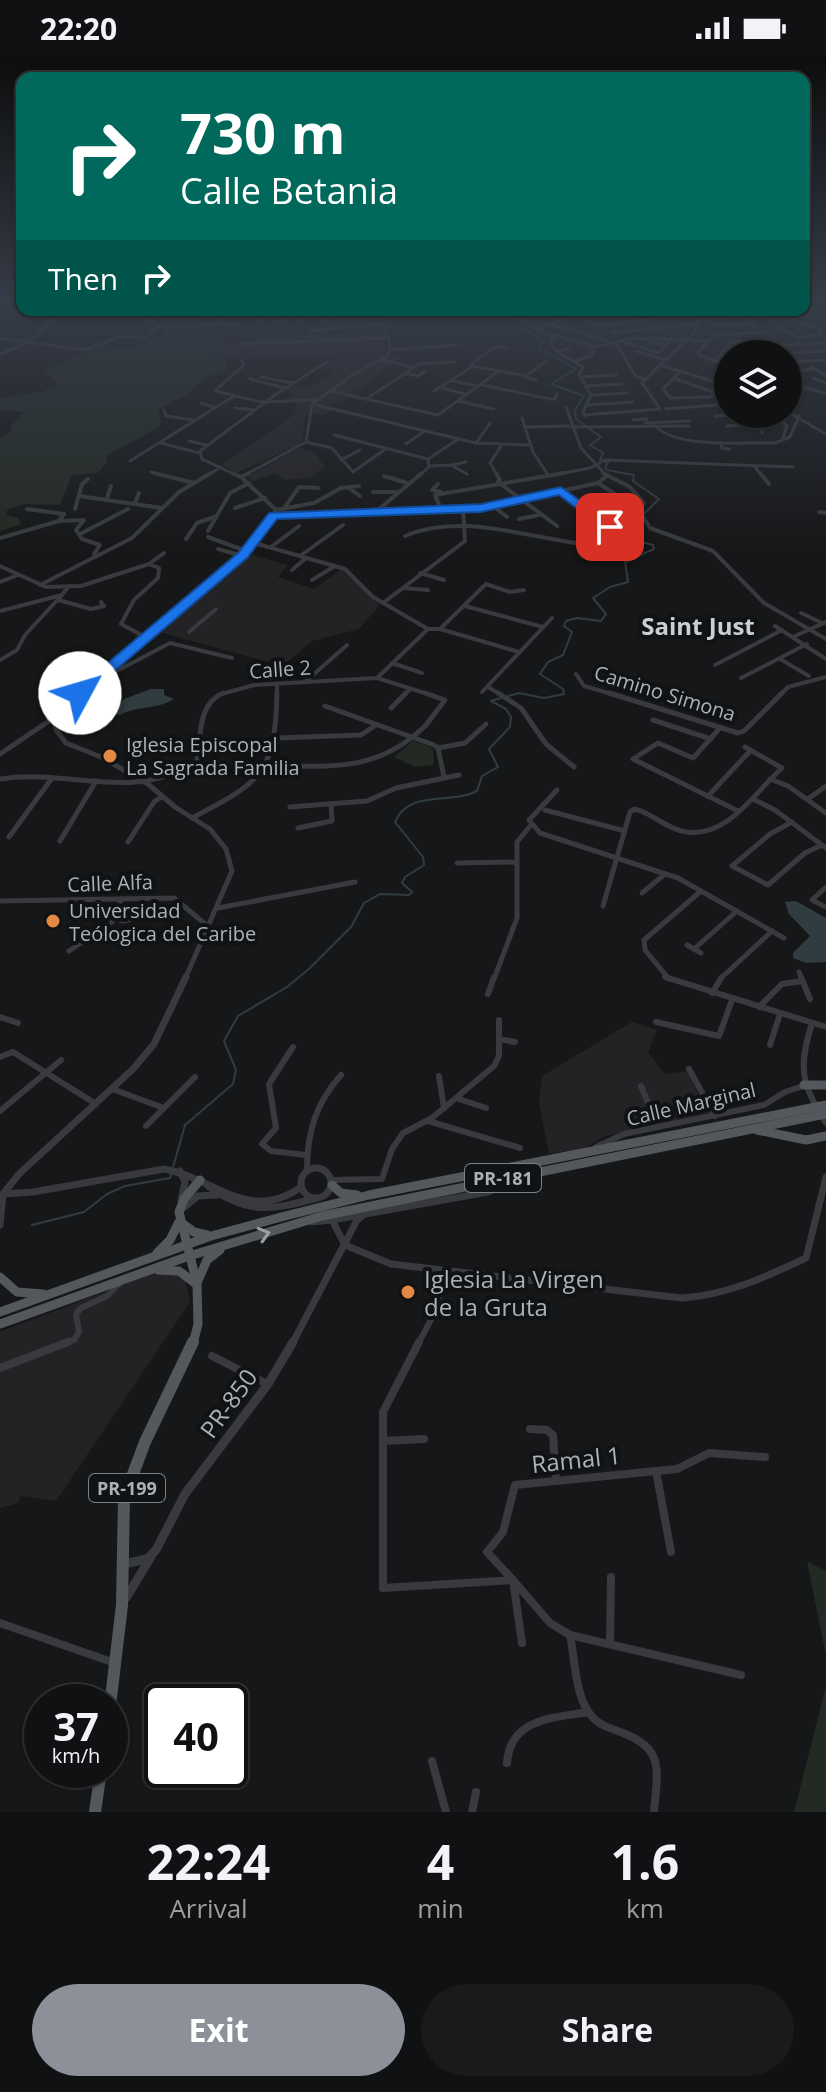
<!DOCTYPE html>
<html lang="en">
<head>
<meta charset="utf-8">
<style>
  body { margin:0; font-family:"Open Sans",sans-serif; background:#191a1b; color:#f1f3f6; height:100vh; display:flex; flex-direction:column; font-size:30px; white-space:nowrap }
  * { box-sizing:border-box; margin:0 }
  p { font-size:26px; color:#9c9d9f }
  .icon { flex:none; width:44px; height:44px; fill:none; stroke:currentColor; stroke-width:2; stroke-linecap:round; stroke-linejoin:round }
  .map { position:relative; height:1756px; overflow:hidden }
  .sheet { display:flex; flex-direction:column; background:#101112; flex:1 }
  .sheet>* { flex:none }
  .banner { position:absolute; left:16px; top:16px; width:794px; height:244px; border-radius:16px; box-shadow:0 2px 6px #0004,0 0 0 2px #303132; background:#00695c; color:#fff; overflow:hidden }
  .tools { position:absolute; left:714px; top:284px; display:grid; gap:16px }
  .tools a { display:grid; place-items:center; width:88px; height:88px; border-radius:50%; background:#101112; box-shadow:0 2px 6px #0004,0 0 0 2px #303132; font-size:40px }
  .speed { position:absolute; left:24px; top:1628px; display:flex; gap:16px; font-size:40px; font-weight:700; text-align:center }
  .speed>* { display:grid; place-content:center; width:104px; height:104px; border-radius:50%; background:#101112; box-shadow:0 2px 6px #0004,0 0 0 2px #303132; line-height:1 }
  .speed small { font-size:20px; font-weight:400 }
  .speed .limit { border:4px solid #111; border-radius:12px; background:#fff; color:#111 }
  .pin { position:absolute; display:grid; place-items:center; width:68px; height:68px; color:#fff; margin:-34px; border-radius:16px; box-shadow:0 4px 12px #0006 }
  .me { position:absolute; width:88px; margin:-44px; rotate:51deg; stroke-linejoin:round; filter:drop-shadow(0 0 6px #0008) }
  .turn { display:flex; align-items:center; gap:28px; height:168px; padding:0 32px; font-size:36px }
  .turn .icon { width:104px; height:104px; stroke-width:2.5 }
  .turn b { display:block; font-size:56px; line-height:68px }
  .then { display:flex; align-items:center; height:76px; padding:0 32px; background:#0003; gap:16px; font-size:30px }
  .eta { display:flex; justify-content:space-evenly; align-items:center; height:136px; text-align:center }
  .eta b { font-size:48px; font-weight:700; line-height:56px }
  .button { display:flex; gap:16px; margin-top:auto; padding:16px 32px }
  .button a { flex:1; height:92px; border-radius:48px; background:#8c9099; color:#fff; font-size:32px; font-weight:700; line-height:92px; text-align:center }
  .button a+a { background:#191a1b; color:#f1f3f6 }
  .status { display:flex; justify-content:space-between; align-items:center; height:56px; padding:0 40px; background:#101112; direction:ltr }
  .status svg { height:22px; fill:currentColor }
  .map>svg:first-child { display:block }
  .built { fill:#232325 }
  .green { fill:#232a23 }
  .water { fill:#313c40 }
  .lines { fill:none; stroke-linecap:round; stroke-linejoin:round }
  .stream { stroke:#313c40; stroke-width:2 }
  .minor-far4 { stroke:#383a3d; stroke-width:3 }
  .minor-far3 { stroke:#383a3d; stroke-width:4 }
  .minor-far2 { stroke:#383a3d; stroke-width:5 }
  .minor-far1 { stroke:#383a3d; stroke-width:6 }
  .minor { stroke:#383a3d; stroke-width:8 }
  .tertiary-far4 { stroke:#383a3d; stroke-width:3 }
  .tertiary-far3 { stroke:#383a3d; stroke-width:4 }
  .tertiary-far2 { stroke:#383a3d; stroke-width:5 }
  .tertiary-far1 { stroke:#383a3d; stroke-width:7 }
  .tertiary { stroke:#383a3d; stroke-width:9 }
  .primary-far1 { stroke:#54575c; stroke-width:9 }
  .primary { stroke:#54575c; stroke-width:12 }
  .oneway { stroke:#999fa5 }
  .route { fill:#1a73e8; stroke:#114b97; stroke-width:2 }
  .poi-dot { fill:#e38944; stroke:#111213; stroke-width:3 }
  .labels { text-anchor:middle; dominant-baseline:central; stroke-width:8; stroke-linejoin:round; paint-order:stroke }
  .shield { fill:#111213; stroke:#7c8186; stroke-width:2 }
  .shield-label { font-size:18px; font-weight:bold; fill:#aab1b7 }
  .street-label { font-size:20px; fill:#aab1b7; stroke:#111213 }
  .poi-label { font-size:20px; fill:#aab1b7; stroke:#111213; text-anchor:start }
  .far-district-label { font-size:24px; font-weight:bold; fill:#cacfd3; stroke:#111213 }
  .near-poi-label { font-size:24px; fill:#aab1b7; stroke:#111213; text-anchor:start }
  .near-street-label { font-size:24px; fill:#aab1b7; stroke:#111213 }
</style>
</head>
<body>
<div class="status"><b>22:20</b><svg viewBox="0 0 49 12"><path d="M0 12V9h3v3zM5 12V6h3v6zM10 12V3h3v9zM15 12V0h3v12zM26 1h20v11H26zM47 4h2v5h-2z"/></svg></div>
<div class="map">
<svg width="826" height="1756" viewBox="0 0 826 1756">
  <rect width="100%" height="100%" fill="#161718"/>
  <g class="built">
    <path d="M385 276V294H392L391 299 402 301 372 322 376 324 338 346 322 351 331 354 324 359 306 357 302 385 298 389 236 417 222 409 295 358 297 344H288L292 336 285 334 293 329 307 332 334 316 320 312 337 299 283 303 206 300 222 286 253 287 256 278Z"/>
    <path d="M299 392 315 397 325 411 310 422 284 424 275 417 253 425 247 421Z"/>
    <path d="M248 498 288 509 278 521 314 533 341 513 380 549 359 573 312 585 283 610 155 575Z"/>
    <path d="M632 966 657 974 648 996 664 1018 687 1015 708 1057 603 1081 582 1094 549 1097 539 1047 542 1020Z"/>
    <path d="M156 1216 173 1217 185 1223 190 1246 56 1445 20 1440 18 1447 0 1452V1276Z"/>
  </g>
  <g class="green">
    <path d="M178 254H209L198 264 200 274H223L217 281 222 286 207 300 225 303 227 312 203 323 190 337 158 353 161 366 159 371 106 400 107 406 98 417 72 419 60 449 25 448 7 454V459L18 462 22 468 0 475V382L12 375 11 369 24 356 0 354V342L41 336 59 329 44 315 101 290 130 292 164 279 165 270 157 264 178 261Z"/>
    <path d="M413 685 433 692 434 709 415 711 394 701Z"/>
    <path d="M807 1505 826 1515V1600Z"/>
    <path d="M826 1630V1756H794Z"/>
  </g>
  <g class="water">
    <path d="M151 633H164V639L174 643C156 654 139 649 120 659L110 656 124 643Z"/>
    <path d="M796 845 826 862V906L806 907 793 902V897L810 880 789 858 785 846Z"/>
  </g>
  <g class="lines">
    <g class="stream">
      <path d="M506 254 505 258 531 268 525 273 543 285 539 292 576 313 551 328 584 340 575 354 576 363 601 381 590 389 603 397 600 404 608 407 605 411 607 414 634 419 633 425 659 443 645 457"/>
      <path d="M32 1169 84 1156 107 1138 125 1130 170 1122 185 1069 233 1028 236 1014 224 985 238 960 287 931 310 912 351 871 364 847 380 838 409 839 412 836 402 827 405 821 424 809 423 801 395 766C409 733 450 749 477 735L482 720 498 711 489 693 510 671 511 661 506 653 491 645 519 637 544 642 564 638 563 633 540 618 548 606 563 599 572 576 564 570 566 565 577 562 601 565 606 558 593 542 610 531 628 526 625 506 654 493 653 489 634 484 631 464 638 459"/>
    </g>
    <g class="minor-far4">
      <path d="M820 246 826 247"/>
      <path d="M782 254 802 259 797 262"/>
      <path d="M730 259 746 261 755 271"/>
      <path d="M802 259 826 264"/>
      <path d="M540 260 555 259"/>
      <path d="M654 260 669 258"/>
      <path d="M337 262H379"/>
      <path d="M589 266 600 267"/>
      <path d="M793 266 817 271 822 278 798 282 770 265 772 262 792 266 797 262"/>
      <path d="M321 267 323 256"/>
      <path d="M697 267 752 255 797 262"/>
      <path d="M203 268H238"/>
      <path d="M218 268 225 256H328"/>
      <path d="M259 268 262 256"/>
      <path d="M280 268 282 256"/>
      <path d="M301 268 303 256"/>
      <path d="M550 268 607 285"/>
      <path d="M712 269 752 268"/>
      <path d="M596 270 654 263 650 254"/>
      <path d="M538 273 561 264 553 255"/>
      <path d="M537 274 594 291 591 300 575 305"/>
      <path d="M310 275 381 268"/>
      <path d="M612 277 697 268"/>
      <path d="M558 280 550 284 556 295 583 311 579 318 591 339 583 356 585 360"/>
      <path d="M0 282 85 294 122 280 146 282 159 270 150 265 152 254"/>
      <path d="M647 285 666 289"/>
      <path d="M740 285 765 290 826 287"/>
      <path d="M616 287 636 321 645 323"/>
      <path d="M626 287 659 297 672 282"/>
      <path d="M241 288 389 282"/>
      <path d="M594 291 635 282 708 285"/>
      <path d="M390 294 457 289"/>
      <path d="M724 294 764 298"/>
      <path d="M557 295 569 293"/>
      <path d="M635 295 666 304"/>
      <path d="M772 298 826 295"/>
      <path d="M242 304 244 309 215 335 261 346 317 344"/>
      <path d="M382 304 412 311"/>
      <path d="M715 305 732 286 740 285"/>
      <path d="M788 306 826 304"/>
      <path d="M728 309 700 300 698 296 715 279 770 276"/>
      <path d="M473 310 526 320 546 305"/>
      <path d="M812 311 826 320"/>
      <path d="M814 313 791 316 793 325 801 331 826 337"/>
      <path d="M681 315 663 333 670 342 709 341 718 337"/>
      <path d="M405 317 418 320 425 315"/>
      <path d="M261 321 293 327"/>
      <path d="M525 321 536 324"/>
      <path d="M581 321 617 319"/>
      <path d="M673 322 728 341"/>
      <path d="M813 322 826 327"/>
      <path d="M250 323 285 332"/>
      <path d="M452 325 477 330"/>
      <path d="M482 329 550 343H555L557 338"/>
      <path d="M586 330 622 328"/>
      <path d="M442 332 465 338"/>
      <path d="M330 335 438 359 499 315"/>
      <path d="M434 335 473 310 471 308 495 291 509 292"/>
      <path d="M591 339 627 337"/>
      <path d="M366 343 419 308 454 306"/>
      <path d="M458 345 494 353"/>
      <path d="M201 347 214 351"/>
      <path d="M312 348 476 387 530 389"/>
      <path d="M586 349 633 346"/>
      <path d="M566 351 581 392 606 419"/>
      <path d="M235 352 254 354"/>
      <path d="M666 353 728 348"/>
      <path d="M164 354 166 360 193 364"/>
      <path d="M774 358 787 370 782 384"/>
      <path d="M584 359 660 353 642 327 660 309"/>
      <path d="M715 360 741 358"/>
      <path d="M522 362 533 396 548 419"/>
      <path d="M633 364 647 363"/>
      <path d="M652 366C671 394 742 386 775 387L790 381 799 360"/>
      <path d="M645 367 689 365"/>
      <path d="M755 368 762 371V377"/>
      <path d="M727 370 754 368 776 359"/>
      <path d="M526 371 568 370"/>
      <path d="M571 371 689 370"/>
      <path d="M334 379 428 403 457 384"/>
      <path d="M189 385 206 389"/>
      <path d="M306 386 332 392 353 416 384 394"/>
      <path d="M161 387 199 397"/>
      <path d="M476 387 490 367"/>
      <path d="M721 387 722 392 729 393"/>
      <path d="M406 388 423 376"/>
      <path d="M341 404 360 394"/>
      <path d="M130 405 234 340"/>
      <path d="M452 409 466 406"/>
      <path d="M429 410 451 409 467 418"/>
      <path d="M755 411 761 419"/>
      <path d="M151 416 161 419"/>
      <path d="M208 419 221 411"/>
      <path d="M236 419 202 403 200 395 275 339 328 305"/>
      <path d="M420 419 429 411 428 403"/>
      <path d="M497 419 490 407 501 390"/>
      <path d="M553 419 590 412 605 404 793 411"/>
    </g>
    <g class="minor-far3">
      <path d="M154 417 194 427"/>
      <path d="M232 417 241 421"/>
      <path d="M496 417 500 424 498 426 557 470"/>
      <path d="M603 417 630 431 644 447 639 454"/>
      <path d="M760 417 769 428"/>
      <path d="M384 420 407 427"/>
      <path d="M598 427 639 454 650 472 713 495 764 547 826 583"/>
      <path d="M438 428 432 434 441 436"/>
      <path d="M349 432 360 440"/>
      <path d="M562 435 610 471 617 481"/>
      <path d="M373 436H397"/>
      <path d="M79 440 162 452"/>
      <path d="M107 442 111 430"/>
      <path d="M135 447 139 437"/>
      <path d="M493 450 507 461"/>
      <path d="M285 451 299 431 318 432"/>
      <path d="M235 452 265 442"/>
      <path d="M75 453 82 428 88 423"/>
      <path d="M441 453 435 439 564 417"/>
      <path d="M276 454 314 447 341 432 359 430"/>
      <path d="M378 454 422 417"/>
      <path d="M819 456 826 457"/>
      <path d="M273 460 482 452 598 427 608 419"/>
      <path d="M519 463 539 459"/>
      <path d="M60 465 84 464 76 474 82 483 100 489 94 498 96 500"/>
      <path d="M208 475 230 437 249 427"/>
      <path d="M80 478 128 453"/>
      <path d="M405 480C468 453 546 489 611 491"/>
      <path d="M208 481 246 495"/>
      <path d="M0 482 59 465 64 458 27 453"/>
      <path d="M186 483 197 467 217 460"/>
      <path d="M254 487 345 513 373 541 428 573"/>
      <path d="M271 491 299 470"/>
      <path d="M218 493 243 500"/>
      <path d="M300 500 343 469"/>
      <path d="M149 508 164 497"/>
      <path d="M292 514 306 502"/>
      <path d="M420 517 444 524"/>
      <path d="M312 524 335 510"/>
      <path d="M0 526 18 519"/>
      <path d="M40 529 132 482 179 436 211 417"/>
      <path d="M403 532 428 534"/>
      <path d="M58 544 91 553 104 550 101 546"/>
      <path d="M383 547 465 485 463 453"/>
      <path d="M465 550 543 571"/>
      <path d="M0 555 62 539 69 530"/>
      <path d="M801 557 822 567"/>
      <path d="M775 570 826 603"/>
      <path d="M428 573H440L519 596"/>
      <path d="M440 573 486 528 510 536 524 534"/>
      <path d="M189 576 216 553"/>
      <path d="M795 580 826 566"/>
      <path d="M780 603 809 620"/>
      <path d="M0 604 17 594 25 579 62 539"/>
      <path d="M392 607 422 617"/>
      <path d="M715 609 782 574"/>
      <path d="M576 618 584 630 615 639"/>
      <path d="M377 622 431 639"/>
      <path d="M741 622 807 588"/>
      <path d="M305 626 347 589"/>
      <path d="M90 629 170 587 232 602"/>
      <path d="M488 631 501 639"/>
      <path d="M482 636 552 562"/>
      <path d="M218 639 254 629 377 622 428 573"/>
      <path d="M277 639V628"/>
      <path d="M404 639 411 633"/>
      <path d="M780 639 788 631 826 621"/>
    </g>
    <g class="minor-far2">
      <path d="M425 637 445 644 426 669"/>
      <path d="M498 637 521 652 546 688 574 711"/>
      <path d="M609 637 738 677 744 675 782 637"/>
      <path d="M325 650 434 689 438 692 444 721"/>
      <path d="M391 652 406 637"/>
      <path d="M653 664 711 683"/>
      <path d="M719 673 693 702 658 687 633 703 738 755"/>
      <path d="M276 682 361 679 376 669"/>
      <path d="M438 692 465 687 486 668"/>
      <path d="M0 698 55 661"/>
      <path d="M268 710C330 710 377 717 425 670"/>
      <path d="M0 723C72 712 131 748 197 705 201 682 197 648 223 637"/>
      <path d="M770 723 788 730 826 757"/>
      <path d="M557 734 529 764 540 777 678 822 784 882"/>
      <path d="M709 739 750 695"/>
      <path d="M753 743 775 754 826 792"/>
      <path d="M808 743 826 730"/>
      <path d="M290 751 367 745 396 732 459 719"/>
      <path d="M545 754 625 775"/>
      <path d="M192 762C261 726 275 718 277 637"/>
      <path d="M792 766 770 778 732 810 768 829 805 797 822 789"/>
      <path d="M298 772 332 765 331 748"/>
      <path d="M9 781 52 722"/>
      <path d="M60 785 96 725"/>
      <path d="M128 786 154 746 161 741"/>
      <path d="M457 807 517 806"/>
      <path d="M826 831 812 844 826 851"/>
      <path d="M642 837 665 818"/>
      <path d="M98 844 99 856"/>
      <path d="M0 845 174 842 210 872"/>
      <path d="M603 850 630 756 634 753 641 755C656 761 670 774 686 776 728 782 755 736 782 712L745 691"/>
      <path d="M218 852 355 826"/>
      <path d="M116 863 123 865 148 860"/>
      <path d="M687 889 701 897"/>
      <path d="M694 893 737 855"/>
      <path d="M69 895 116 863 121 843"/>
      <path d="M799 916 802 923"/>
      <path d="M494 923 517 862V786L531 769"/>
      <path d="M669 923 645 894 644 884 701 835"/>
      <path d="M720 923 772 875"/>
    </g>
    <g class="minor-far1">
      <path d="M665 921 826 971"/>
      <path d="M801 921 810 943"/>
      <path d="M712 937 722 921"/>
      <path d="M488 938 494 921"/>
      <path d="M759 951 782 928 802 925"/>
      <path d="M0 961 18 967"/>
      <path d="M656 966 719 980 732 944"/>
      <path d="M812 967C798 1012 801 1027 826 1067"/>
      <path d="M499 983 515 986"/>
      <path d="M770 989 780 958"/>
      <path d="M293 991 269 1028 276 1072 262 1088 271 1095 306 1099"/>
      <path d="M0 1001 13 996 96 1048"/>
      <path d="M689 1013 715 1060"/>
      <path d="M439 1020 444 1052"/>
      <path d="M641 1030 658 1071"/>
      <path d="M112 1033 164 1052"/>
      <path d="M459 1043 486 1052"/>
      <path d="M0 1055 61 1004"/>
      <path d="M428 1065 520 1092"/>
      <path d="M146 1070 195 1021"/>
      <path d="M596 1091 624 1078 764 1049 785 1036 803 1030"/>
      <path d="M307 1114C307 1076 316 1047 341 1019"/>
      <path d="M331 1124 382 1123 392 1093 403 1077 432 1062 494 1010 499 1000V964"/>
      <path d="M63 1288 74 1284 79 1276 76 1258 81 1252 107 1240 121 1226"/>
      <path d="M418 1288 434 1258 447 1215"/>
    </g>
    <g class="minor">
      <path d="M419 1286 383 1356V1532L513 1524 550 1567 570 1579C575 1603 575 1637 589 1657 595 1666 605 1671 615 1674 665 1691 658 1710 654 1756"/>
      <path d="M212 1300 267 1328"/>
      <path d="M0 1312 68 1286"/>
      <path d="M530 1373 547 1374 553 1379 556 1425"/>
      <path d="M383 1385 424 1383"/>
      <path d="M656 1415 671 1496"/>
      <path d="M0 1567 112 1606"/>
      <path d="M570 1579 741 1619"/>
      <path d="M610 1586 611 1521"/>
      <path d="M522 1587 513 1524 487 1496 503 1476 515 1429 677 1413 709 1397 765 1401"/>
      <path d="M432 1705 446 1756"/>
      <path d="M507 1707C510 1662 554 1662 588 1656"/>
      <path d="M472 1756 476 1736"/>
    </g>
    <g class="tertiary-far4">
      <path d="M0 298C20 291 39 283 49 263L47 254"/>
      <path d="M660 309 696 275 701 254"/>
      <path d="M660 309 728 330"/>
      <path d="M788 356 826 378"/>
      <path d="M245 419 306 386 312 348 352 319 388 300C394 281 379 271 382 254"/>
    </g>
    <g class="tertiary-far3">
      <path d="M0 510 46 531 81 530 149 508 159 512 158 522 134 544 121 568 145 581"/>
      <path d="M76 639 254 487 276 454 241 421 249 417"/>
    </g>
    <path class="tertiary-far2" d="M78 637 55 661 56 674 66 687 101 701 148 728 175 751 210 773 226 793 232 815 185 923"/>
    <g class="tertiary-far1">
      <circle cx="316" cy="1127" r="15"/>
      <path d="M180 1115 185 1126 181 1144"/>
      <path d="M209 1131C249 1159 272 1154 317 1142"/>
      <path d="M3 1138 33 1136 164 1113C217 1123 248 1167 300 1132"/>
      <path d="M182 1153 198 1140 217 1139"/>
      <path d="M332 1164 488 1136 515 1123"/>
      <path d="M312 1166 332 1164 345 1189"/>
      <path d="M0 1169 3 1138 19 1118 133 1013 154 988 186 921"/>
      <path d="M345 1189 391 1208 682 1242C727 1239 766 1221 806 1202L826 1121"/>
      <path d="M292 1288 357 1164 363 1159"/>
    </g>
    <g class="tertiary">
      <path d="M124 1508 147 1503 156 1494 185 1438 268 1328 293 1286"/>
      <path d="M126 1542 151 1501"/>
    </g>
    <g class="primary-far1">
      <path d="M804 1029H826"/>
      <path d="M757 1074 806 1084 826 1080"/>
      <path d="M332 1129 341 1137 357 1139"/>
      <path d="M180 1166 194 1176 207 1179"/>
      <path d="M157 1197 170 1184 179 1166"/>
      <path d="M158 1214 179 1215 196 1228"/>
      <path d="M0 1221 17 1236 43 1238"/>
      <path d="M197 1227 207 1204 220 1194"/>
      <path d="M0 1256 211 1180 285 1160 369 1139 826 1049"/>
      <path d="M0 1268 189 1200 322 1160 826 1058"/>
      <path d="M193 1288 198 1268 197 1228 179 1156 184 1143 200 1124"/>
    </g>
    <g class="primary">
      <path d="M110 1650 122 1549 124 1442 145 1386 193 1286"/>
      <path d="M95 1756 101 1714"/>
    </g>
  </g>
  <defs><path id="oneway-chevron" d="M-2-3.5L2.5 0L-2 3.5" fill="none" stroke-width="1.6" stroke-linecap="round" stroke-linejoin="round" transform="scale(2)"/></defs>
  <use class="oneway" href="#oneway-chevron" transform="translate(264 1178) rotate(-16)"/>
  <linearGradient id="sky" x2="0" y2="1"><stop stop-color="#0c0d0d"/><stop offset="0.5" stop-color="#363c48"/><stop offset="1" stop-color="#363c48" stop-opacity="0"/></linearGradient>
  <rect width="826" height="492" fill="url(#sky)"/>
  <path class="route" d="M561 431 614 469V474H605L559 439 481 456 277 463 247 502 85 640H75L72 637 238 497 269 457 481 448Z"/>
  <g class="poi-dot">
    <circle cx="110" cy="700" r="8"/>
    <circle cx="53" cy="865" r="8"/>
    <circle cx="408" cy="1236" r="8"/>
  </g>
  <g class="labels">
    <g class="shield">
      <rect x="465" y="1108" width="76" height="28" rx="6"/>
      <rect x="89" y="1418" width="76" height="28" rx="6"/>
    </g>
    <g class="shield-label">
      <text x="503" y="1122">PR-181</text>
      <text x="127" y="1432">PR-199</text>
    </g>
    <g class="street-label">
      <text transform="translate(280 613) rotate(-4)">Calle 2</text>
      <text transform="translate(665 637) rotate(17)">Camino Simona</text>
      <text transform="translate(110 827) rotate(-2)">Calle Alfa</text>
      <text transform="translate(691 1048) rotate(-13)">Calle Marginal</text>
    </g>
    <g class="poi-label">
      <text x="126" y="688">Iglesia Episcopal<tspan x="126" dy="23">La Sagrada Familia</tspan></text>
      <text x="69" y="854">Universidad<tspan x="69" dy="23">Teólogica del Caribe</tspan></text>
    </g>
    <g class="far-district-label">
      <text x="698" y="569">Saint Just</text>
    </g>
    <g class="near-poi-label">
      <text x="424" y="1222">Iglesia La Virgen<tspan x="424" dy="28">de la Gruta</tspan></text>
    </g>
    <g class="near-street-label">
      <text transform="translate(228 1347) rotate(-54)">PR-850</text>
      <text transform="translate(576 1403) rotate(-6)">Ramal 1</text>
    </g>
  </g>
</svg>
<div class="tools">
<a><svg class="icon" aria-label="layers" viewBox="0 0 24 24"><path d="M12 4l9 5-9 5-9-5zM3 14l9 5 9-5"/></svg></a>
</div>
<div class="speed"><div>37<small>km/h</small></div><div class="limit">40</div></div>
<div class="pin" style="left:610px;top:471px;background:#d93025"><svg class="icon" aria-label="arrive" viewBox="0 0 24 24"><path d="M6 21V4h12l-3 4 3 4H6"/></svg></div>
<svg class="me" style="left:80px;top:637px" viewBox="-20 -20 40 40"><circle r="19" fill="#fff"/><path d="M0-13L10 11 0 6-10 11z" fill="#1a73e8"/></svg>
<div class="banner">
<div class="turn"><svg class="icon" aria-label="right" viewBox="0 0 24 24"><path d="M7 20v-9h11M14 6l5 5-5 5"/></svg><div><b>730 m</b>Calle Betania</div></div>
<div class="then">Then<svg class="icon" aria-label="right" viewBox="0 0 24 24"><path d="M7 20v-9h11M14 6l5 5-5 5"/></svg></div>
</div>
</div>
<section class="sheet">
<div class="eta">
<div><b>22:24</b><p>Arrival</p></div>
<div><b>4</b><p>min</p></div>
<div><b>1.6</b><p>km</p></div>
</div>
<div class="button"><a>Exit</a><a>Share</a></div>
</section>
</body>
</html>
